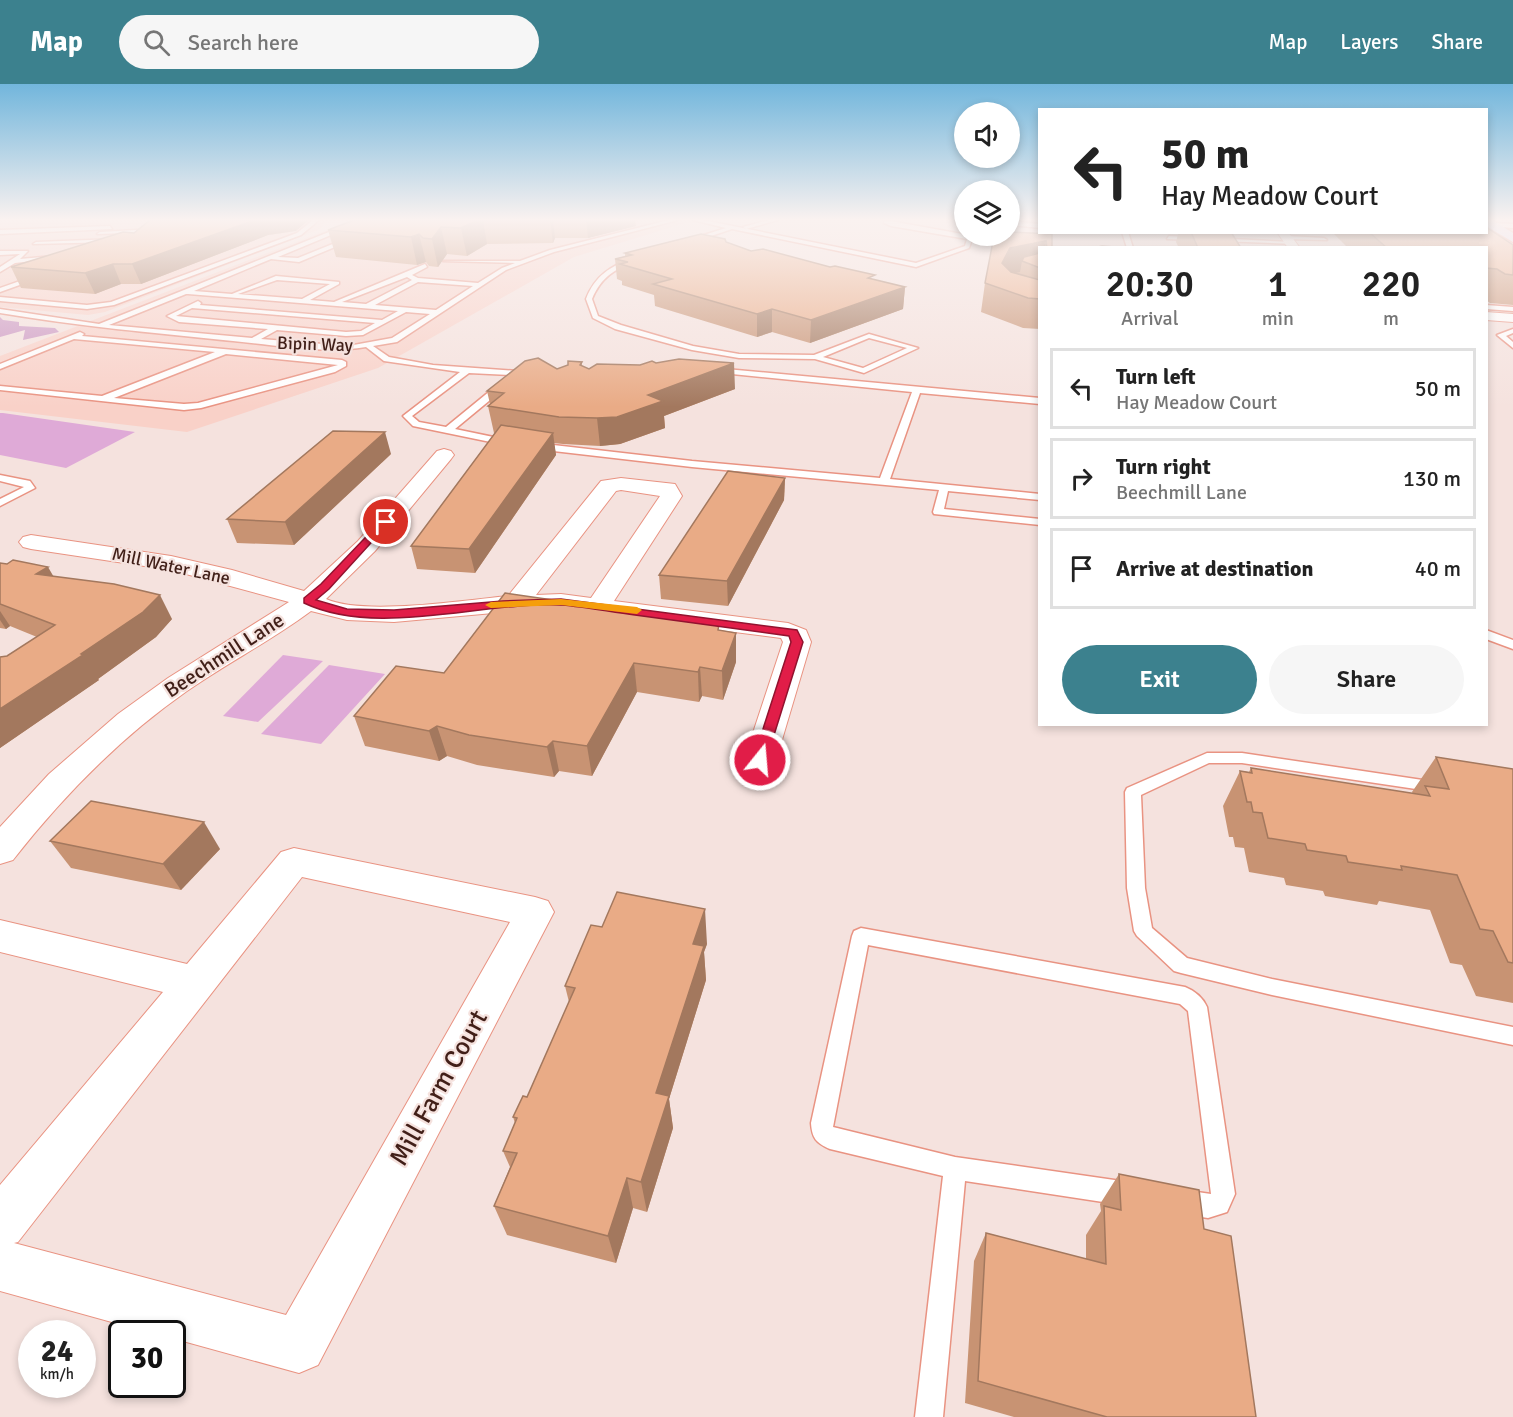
<!DOCTYPE html>
<html lang="en">
<head>
<meta charset="utf-8">
<style>
  body { margin:0; font-family:Signika,sans-serif; background:#f6f6f6; color:#222; height:100vh; display:flex; flex-direction:column; font-size:22px; white-space:nowrap }
  * { box-sizing:border-box; margin:0 }
  p { font-size:20px; color:#767676 }
  .icon { flex:none; width:33px; height:33px; fill:none; stroke:currentColor; stroke-width:2; stroke-linecap:round; stroke-linejoin:round }
  .map { position:relative; flex:1; overflow:hidden }
  .sheet { position:absolute; left:1038px; top:162px; width:450px; height:480px; display:flex; flex-direction:column; background:#fff; border-radius:0px; box-shadow:0 3px 9px #0003 }
  .sheet>* { flex:none }
  .top-card { position:absolute; left:1038px; top:24px; width:450px; height:126px; border-radius:0px; box-shadow:0 3px 9px #0003; background:#fff; color:#222; overflow:hidden }
  .tools { position:absolute; left:954px; top:18px; display:grid; gap:12px }
  .tools a { display:grid; place-items:center; width:66px; height:66px; border-radius:50%; background:#fff; box-shadow:0 3px 9px #0003; font-size:30px }
  .speed { position:absolute; left:18px; top:1236px; display:flex; gap:12px; font-size:30px; font-weight:700; text-align:center }
  .speed>* { display:grid; place-content:center; width:78px; height:78px; border-radius:50%; background:#fff; box-shadow:0 3px 9px #0003; line-height:1 }
  .speed small { font-size:15px; font-weight:400 }
  .speed .limit { border:3px solid #111; border-radius:9px; background:#fff; color:#111 }
  .pin { position:absolute; display:grid; place-items:center; width:51px; height:51px; color:#fff; margin:-26px; border:3px solid #fff; border-radius:50%; box-shadow:0 2px 6px #0007 }
  .me { position:absolute; width:66px; margin:-33px; rotate:17deg; stroke-linejoin:round; filter:drop-shadow(0 0 4px #0008) }
  .turn { display:flex; align-items:center; gap:21px; height:126px; padding:0 24px; font-size:27px }
  .turn .icon { width:78px; height:78px; stroke-width:2.5 }
  .turn b { display:block; font-size:42px; line-height:51px }
  .eta { display:flex; justify-content:space-evenly; align-items:center; height:102px; text-align:center }
  .eta b { font-size:36px; font-weight:600; line-height:42px }
  .primary-button { display:flex; gap:12px; margin-top:auto; padding:12px 24px }
  .primary-button a { flex:1; height:69px; border-radius:36px; background:#3c818e; color:#fff; font-size:24px; font-weight:600; line-height:69px; text-align:center }
  .primary-button a+a { background:#f6f6f6; color:#222 }
  ul { padding:0; list-style:none }
  li { display:flex; align-items:center; gap:18px; height:81px; margin:0 12px 9px; padding:0 12px; border:3px solid #e0e0e0; border-radius:0px }
  li div { flex:1 }
  li b { display:block; font-size:22px }
  li em { font-style:normal }
  header { display:flex; align-items:center; gap:36px; box-sizing:border-box; height:84px; padding:0 30px; background:#3c818e; color:#fff }
  header strong { font-size:28px }
  nav { display:flex; gap:33px; margin-inline-start:auto; font-size:21px }
  .search { width:420px; height:54px; background:#f6f6f6; display:flex; align-items:center; gap:15px; box-sizing:border-box; padding:0 21px; border-radius:33px; color:#767676; font-size:22px }
  .map>svg:first-child { display:block }
  .built { fill:#f9d1c8 }
  .green { fill:#dfaad7 }
  .forest { fill:#ca94c1 }
  .lines { fill:none; stroke-linecap:round; stroke-linejoin:round }
  .lane-casing { stroke:#e99382; stroke-width:3 }
  .street-casing { stroke:#e99382; stroke-width:2 }
  .secondary-casing { stroke:#e99382; stroke-width:3 }
  .lane { fill:#fff; fill-rule:evenodd }
  .street { fill:#fff; fill-rule:evenodd }
  .secondary { fill:#d6ddff; fill-rule:evenodd }
  .wall { fill:#c89373 }
  .shaded-wall { fill:#a3785e }
  .building { fill:#e9ab86; stroke:#a3785e; stroke-width:1.5 }
  .route { fill:#e11d48; stroke:#92132f; stroke-width:1.5 }
  .slow { fill:#f59e0b }
  .labels { text-anchor:middle; dominant-baseline:central; stroke-width:4.5; stroke-linejoin:round; paint-order:stroke }
  .far-street-label { font-size:18px; fill:#411f18; stroke:#f5e2de }
  .street-label { font-size:21px; fill:#411f18; stroke:#f5e2de }
  .near-street-label { font-size:26px; fill:#411f18; stroke:#f5e2de }
</style>
</head>
<body>
<header>
<strong>Map</strong>
<div class="search"><svg class="icon" aria-label="search" viewBox="0 0 24 24"><circle cx="10" cy="10" r="6"/><path d="M15 15l6 6"/></svg>Search here</div>
<nav><a>Map</a><a>Layers</a><a>Share</a></nav>
</header>
<div class="map">
<svg width="1513" height="1333" viewBox="0 0 1513 1333">
  <rect width="100%" height="100%" fill="#f5e2de"/>
  <g class="built">
    <path d="M0 136H326L320 145 105 228 88 231 0 223Z"/>
    <path d="M353 136H695L574 173 378 284 187 348 0 326V272Z"/>
  </g>
  <g class="green">
    <path d="M0 329H3L135 348 66 384 0 371Z"/>
    <path d="M283 571 323 577 258 638 223 632Z"/>
    <path d="M329 581 385 590 321 660 261 650Z"/>
  </g>
  <path class="forest" d="M0 233 3 236 19 238V242L55 244 59 248 23 256 25 246 0 253Z"/>
  <g class="lines">
    <g class="lane-casing">
      <g id="lane">
        <path d="M313 136H319L301 151 114 221 87 225 0 217V213L87 221 111 218 297 149Z"/>
        <path d="M359 136H367L278 173 298 174 350 153H354V155L299 178 271 175 194 207 232 210 276 192 339 198V200L310 216 334 218 425 180 427 183 412 191 418 194 478 199 502 184 515 179 443 177H520L550 166 669 136H678L554 168 506 186 397 258 373 262 389 273 433 281 532 288V292H529L469 289 412 332 419 338 446 343 501 298H507V302L455 345 513 357 515 359 510 362 413 342 403 332 460 288 384 277 366 263C322 270 276 261 233 257 155 249 77 242 0 229V225L99 240ZM407 193 412 196 366 220 342 218ZM277 196 330 200 302 215 238 210ZM418 198 473 202 436 226 375 221ZM186 210H188L398 227 382 236 200 221 201 219 198 217 167 232 179 238 268 245 252 254 109 241ZM192 224 375 239 361 247 346 248 176 232ZM406 228 430 230 392 254 348 262 261 255 277 246 346 252 363 251Z"/>
        <path d="M693 136H703L916 179 965 162 967 155 891 142 884 139 885 136 973 152 969 164 916 183 732 145 690 159 688 156 726 144Z"/>
        <path d="M769 136H778L746 145 743 143Z"/>
        <path d="M1010 137 1040 140V144L1010 141Z"/>
        <path d="M1493 139 1513 140V144L1491 142Z"/>
        <path d="M110 142 112 145 0 150V146Z"/>
        <path d="M154 145 156 148 97 150 100 148Z"/>
        <path d="M1122 148H1128L1133 164H1127Z"/>
        <path d="M1169 152 1292 158 1295 160 1167 155Z"/>
        <path d="M1287 152 1324 154 1327 156 1285 155Z"/>
        <path d="M116 155 114 158 33 160 36 158Z"/>
        <path d="M0 167H28L20 175 54 172 57 174 15 179 0 188V183L20 170 0 171Z"/>
        <path d="M634 174 636 177C615 185 601 193 592 215L598 232 621 241 693 262 739 270 814 271 869 250 918 264 864 289 815 275 739 274 692 266 615 245 593 234 586 215C595 192 610 182 634 174ZM869 254 907 264 863 284 823 273Z"/>
        <path d="M37 191 39 194 0 208V204Z"/>
        <path d="M1486 221 1513 223V227L1486 225Z"/>
        <path d="M1513 245V249L1506 252 1513 258V264L1497 251Z"/>
        <path d="M80 248 84 250 82 252 342 276 346 278V282L335 288 201 324 184 326 0 306V302L102 312 215 268 74 255 0 285V280ZM226 270 338 281 198 319 184 320 114 314Z"/>
        <path d="M715 284 1040 314V320L920 309 890 395 1040 410V416L948 407 944 425 1040 435V441L934 430 933 428 939 406 692 383 536 365 531 362 536 359 692 377 880 394 912 308 712 288 711 286Z"/>
        <path d="M0 391 30 397 35 404 0 422V415L24 403 0 397Z"/>
        <path d="M1486 546 1513 556V565L1486 555Z"/>
        <path d="M1207 669H1242L1436 698 1442 699 1444 703 1442 707 1436 708 1242 679H1209L1141 711 1145 804 1152 844 1187 874 1272 895 1513 943V961L1272 911 1181 889 1174 887 1137 852 1134 847 1127 804 1125 708 1127 704Z"/>
        <path d="M861 844 1185 903C1195 907 1203 914 1207 923L1235 1110 1227 1128 1208 1134 965 1097 943 1333H915L943 1092 830 1065C816 1059 812 1054 811 1039L852 852 854 847ZM868 861 1180 920 1188 927 1211 1110 955 1073 833 1043Z"/>
      </g>
    </g>
    <g class="street-casing">
      <g id="street">
        <path d="M1277 148H1288L1300 164H1288Z"/>
        <path d="M1486 228 1513 230V238L1486 236Z"/>
        <path d="M444 365 451 367 454 371 451 375 375 467 326 515C364 532 465 516 508 512L601 397 621 394 675 400 682 412 614 517 788 539 806 546 811 558 776 676 771 684 760 687 749 684 744 676 783 558 781 554 561 526 516 527 394 538 347 536 311 527C271 557 227 579 187 607 120 654 63 712 13 776L0 780V743L49 690 118 630 168 594 289 518 171 486 31 465 23 463 19 458 23 453 31 451 171 472 232 486 304 507 358 457 437 367ZM621 406 660 412 591 514 561 510 536 511 616 407Z"/>
        <path d="M294 764 535 813 548 817 554 828 318 1281 299 1289 172 1254V1250H155L0 1207V1101L163 908 0 868V836L187 880 281 768ZM302 793 510 838 286 1231 14 1159 18 1158Z"/>
      </g>
    </g>
    <g class="secondary-casing">
      <path id="secondary" d="M1486 136H1492L1513 149V158L1486 142Z"/>
    </g>
    <use href="#lane" class="lane"/>
    <use href="#street" class="street"/>
    <use href="#secondary" class="secondary"/>
  </g>
  <g class="wall">
    <path d="M354 136H635L636 142 588 154H555L553 159 487 160 467 172 447 170 438 183 429 182 426 178 417 181 336 173 328 146Z"/>
    <path d="M296 147 268 151 141 200H121L95 210 21 204 11 183Z"/>
    <path d="M1173 148H1231L1241 164H1179L1176 158 1178 150H1173Z"/>
    <path d="M1332 148H1486L1513 161V221L1490 219 1486 216V164H1348Z"/>
    <path d="M1052 150V164H1040V245L1023 244 981 228 985 199Z"/>
    <path d="M726 158 751 167 905 203 903 225 810 259 772 248 757 253 655 222 654 211 622 201V197L617 195 615 175 625 172V169Z"/>
    <path d="M582 278V282L589 285 735 305 664 332 665 344 620 360 600 362 563 360 554 359 556 371 475 489 417 485 411 462 495 349H494L488 322 490 320 487 307 557 285Z"/>
    <path d="M391 370 294 461 237 459 227 435Z"/>
    <path d="M785 394 784 416 728 522 661 515 659 491Z"/>
    <path d="M0 479 54 493 172 535 156 553 98 595 99 596 0 664V573L7 572 37 553 10 542 6 545 0 544Z"/>
    <path d="M719 546 736 578 723 616 702 612 699 618 637 608 592 692 559 687 554 693 477 681 447 672 439 677 365 662 354 632 444 589Z"/>
    <path d="M1436 673 1513 685V919L1476 912 1462 881 1450 879 1430 826 1379 817 1377 821 1325 812 1323 807 1286 801 1284 794 1249 788 1244 764 1235 763 1233 753H1229L1223 722 1240 687 1249 688 1251 684 1413 710 1412 708Z"/>
    <path d="M50 757 220 765 181 806 71 784Z"/>
    <path d="M707 860 704 868 706 896 669 1015 673 1044 647 1128 633 1124 616 1179 507 1151 494 1122 510 1083 503 1067 515 1039 513 1033 527 1013 569 918 565 902Z"/>
    <path d="M1119 1090 1204 1145 1256 1333H1014L965 1319 974 1177 986 1149 1086 1175V1151L1101 1127 1100 1120Z"/>
  </g>
  <g class="shaded-wall">
    <path d="M255 136H309L296 147 268 151 141 200 132 180Z"/>
    <path d="M478 136H483L487 160 467 172 461 144Z"/>
    <path d="M550 136H553L555 154 553 159Z"/>
    <path d="M586 136H635L636 142 588 154Z"/>
    <path d="M441 143 447 170 438 183 432 155Z"/>
    <path d="M419 150 426 178 417 181 411 153Z"/>
    <path d="M1046 157 1045 164H1040V184L1022 177 1020 188 1005 191 1002 179 1010 164Z"/>
    <path d="M113 180 121 200 95 210 85 189Z"/>
    <path d="M905 203 903 225 810 259 811 236Z"/>
    <path d="M772 225V248L757 253V230Z"/>
    <path d="M734 279 735 305 664 332 665 344 620 360 600 362 597 334 648 311Z"/>
    <path d="M385 348 391 370 294 461 285 438Z"/>
    <path d="M553 349 556 371 475 489 469 465Z"/>
    <path d="M785 394 784 416 728 522 727 497Z"/>
    <path d="M48 483 62 507 36 490Z"/>
    <path d="M160 511 172 535 156 553 98 595 99 596 0 664V625Z"/>
    <path d="M0 527 10 542 6 545 0 536Z"/>
    <path d="M736 549V578L723 616 722 587Z"/>
    <path d="M634 579 637 608 592 692 587 662Z"/>
    <path d="M700 583 702 612 699 618 698 588Z"/>
    <path d="M437 642 447 672 439 677 429 647Z"/>
    <path d="M553 657 559 687 554 693 547 663Z"/>
    <path d="M204 738 220 765 181 806 163 780Z"/>
    <path d="M705 825 707 860 704 868 706 896 669 1015 673 1044 647 1128 641 1098 656 1009 693 860Z"/>
    <path d="M627 1094 633 1124 616 1179 608 1152Z"/>
  </g>
  <g class="building">
    <path d="M150 136H255L132 180H113L85 189 11 183 123 148 134 149Z"/>
    <path d="M354 136H478L461 144 441 143 432 155 423 154 419 150 411 153 328 146Z"/>
    <path d="M1486 143 1513 161V191L1505 190 1497 185 1486 184V164H1387L1369 148H1486Z"/>
    <path d="M1010 148 1052 150V164H1047L1046 157 1010 164 1002 179 1011 188 1040 196V215L1028 214 985 199 994 152H1010Z"/>
    <path d="M1191 148H1231L1241 164H1198Z"/>
    <path d="M701 150 725 155 726 158 751 167 763 165 830 183 835 182 875 191 868 194 905 203 811 236 772 225 757 230 653 200 672 195 620 180 628 178 615 175 632 171 625 169Z"/>
    <path d="M1102 162 1128 164H1093Z"/>
    <path d="M1040 169V184L1022 177 1024 173Z"/>
    <path d="M538 274 557 285 568 281V277L582 278 580 281 589 285 597 280 640 281 652 277 656 279 679 275 734 279 648 311 663 317 617 333 597 334 559 333 488 322 504 309 487 307 525 277Z"/>
    <path d="M501 341 553 349 469 465 411 462Z"/>
    <path d="M333 347 385 348 285 438 227 435Z"/>
    <path d="M728 387 785 394 727 497 659 491Z"/>
    <path d="M13 476 48 483 36 490 114 500 160 511 143 528 81 570 83 571 0 625V573L7 572 55 541 0 520V479L7 480Z"/>
    <path d="M505 509 719 540 718 546 736 549 722 587 700 583 698 588 634 579 587 662 553 657 547 663 469 651 437 642 429 647 354 632 396 582 444 589Z"/>
    <path d="M1436 673 1513 685V879L1508 878 1493 847 1480 845 1457 791 1401 782 1402 786 1348 778 1346 772 1307 766 1305 760 1268 754 1262 729 1253 728 1251 718H1247L1240 687 1252 689 1251 684 1430 712 1425 702 1449 705Z"/>
    <path d="M91 717 204 738 163 780 50 757Z"/>
    <path d="M617 808 705 825 693 860 704 862 656 1009 669 1012 641 1098 627 1094 608 1152 494 1122 517 1069 503 1067 517 1034 513 1033 523 1012 527 1013 575 904 565 902 591 841 602 843Z"/>
    <path d="M1119 1090 1199 1106 1204 1145 1231 1152 1256 1333H1107L978 1297 986 1149 1106 1180 1104 1122 1121 1126Z"/>
  </g>
  <linearGradient id="sky" x2="0" y2="1"><stop stop-color="#72b6dc"/><stop offset="0.42" stop-color="#faf2f0"/><stop offset="1" stop-color="#faf2f0" stop-opacity="0"/></linearGradient>
  <rect width="1513" height="323" fill="url(#sky)"/>
  <path class="route" d="M382 436 390 438 329 505 316 516 347 525 394 526 503 517 561 515 797 546 803 558 765 680H755L753 676 791 558 789 552C737 545 686 538 635 531 611 528 586 523 562 521 483 517 377 554 304 519V514L321 500Z"/>
  <path class="slow" d="M561 515 637 523 642 526 637 530 561 521 491 524 485 521 491 518Z"/>
  <g class="labels">
    <g class="far-street-label">
      <text transform="translate(315 260) rotate(2)">Bipin Way</text>
      <text transform="translate(171 482) rotate(12)">Mill Water Lane</text>
    </g>
    <g class="street-label">
      <text transform="translate(224 571) rotate(-33)">Beechmill Lane</text>
    </g>
    <g class="near-street-label">
      <text transform="translate(439 1004) rotate(-61)">Mill Farm Court</text>
    </g>
  </g>
</svg>
<div class="tools">
<a><svg class="icon" aria-label="sound" viewBox="0 0 24 24"><path d="M4 9h4l5-4v14l-5-4H4zM17 9q2 3 0 6"/></svg></a>
<a><svg class="icon" aria-label="layers" viewBox="0 0 24 24"><path d="M12 4l9 5-9 5-9-5zM3 14l9 5 9-5"/></svg></a>
</div>
<div class="speed"><div>24<small>km/h</small></div><div class="limit">30</div></div>
<div class="pin" style="left:386px;top:438px;background:#d93025"><svg class="icon" aria-label="arrive" viewBox="0 0 24 24"><path d="M6 21V4h12l-3 4 3 4H6"/></svg></div>
<svg class="me" style="left:760px;top:676px" viewBox="-20 -20 40 40"><circle r="17" fill="#e11d48" stroke="#fff" stroke-width="3"/><path d="M0-11L8 9 0 5-8 9z" fill="#fff"/></svg>
<div class="top-card">
<div class="turn"><svg class="icon" aria-label="left" viewBox="0 0 24 24"><path d="M17 20v-9H6M10 6l-5 5 5 5"/></svg><div><b>50 m</b>Hay Meadow Court</div></div>
</div>
<section class="sheet">
<div class="eta">
<div><b>20:30</b><p>Arrival</p></div>
<div><b>1</b><p>min</p></div>
<div><b>220</b><p>m</p></div>
</div>
<ul>
<li><svg class="icon" aria-label="left" viewBox="0 0 24 24"><path d="M17 20v-9H6M10 6l-5 5 5 5"/></svg><div><b>Turn left</b><p>Hay Meadow Court</p></div><em>50 m</em></li>
<li><svg class="icon" aria-label="right" viewBox="0 0 24 24"><path d="M7 20v-9h11M14 6l5 5-5 5"/></svg><div><b>Turn right</b><p>Beechmill Lane</p></div><em>130 m</em></li>
<li><svg class="icon" aria-label="arrive" viewBox="0 0 24 24"><path d="M6 21V4h12l-3 4 3 4H6"/></svg><div><b>Arrive at destination</b></div><em>40 m</em></li>
</ul>
<div class="primary-button"><a>Exit</a><a>Share</a></div>
</section>
</div>
</body>
</html>
